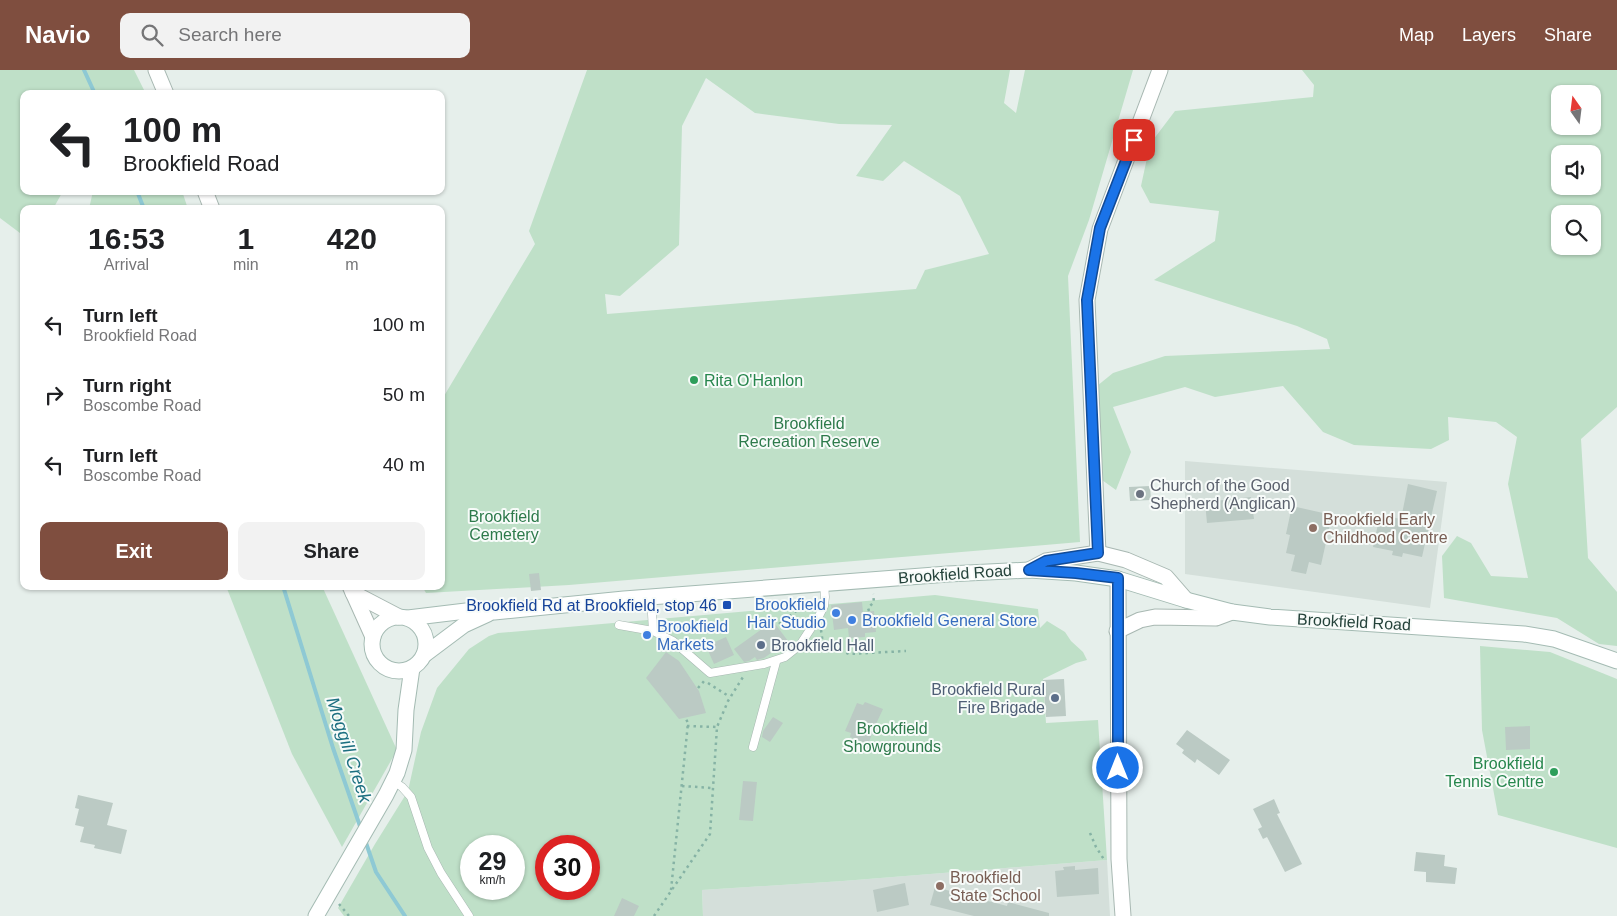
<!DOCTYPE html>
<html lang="en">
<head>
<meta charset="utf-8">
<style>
  body { margin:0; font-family:Arial,sans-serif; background:#f2f2f2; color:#202124; height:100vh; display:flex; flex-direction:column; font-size:19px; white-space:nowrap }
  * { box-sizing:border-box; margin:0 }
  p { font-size:16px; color:#757577 }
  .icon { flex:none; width:28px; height:28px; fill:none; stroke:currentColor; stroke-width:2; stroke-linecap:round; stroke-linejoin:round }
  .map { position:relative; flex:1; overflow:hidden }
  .details { position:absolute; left:20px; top:135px; width:425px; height:385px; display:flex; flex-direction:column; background:#fff; border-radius:10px; box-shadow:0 1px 4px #0004 }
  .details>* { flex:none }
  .top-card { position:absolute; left:20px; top:20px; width:425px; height:105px; border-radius:10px; box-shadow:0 1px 4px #0004; background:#fff; color:#202124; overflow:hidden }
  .needle { width:32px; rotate:346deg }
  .fabs { position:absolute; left:1551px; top:15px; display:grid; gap:10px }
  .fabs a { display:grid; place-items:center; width:50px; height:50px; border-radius:10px; background:#fff; box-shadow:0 1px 4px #0004; font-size:25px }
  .speed { position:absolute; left:460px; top:765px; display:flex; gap:10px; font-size:25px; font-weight:700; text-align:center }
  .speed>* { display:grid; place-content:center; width:65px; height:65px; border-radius:50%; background:#fff; box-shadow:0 1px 4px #0004; line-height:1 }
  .speed small { font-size:12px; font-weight:400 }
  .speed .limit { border:8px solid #d22; background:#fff; color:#111 }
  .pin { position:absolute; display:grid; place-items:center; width:42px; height:42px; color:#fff; margin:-21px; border-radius:10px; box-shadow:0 2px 8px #0006 }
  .me { position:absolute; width:55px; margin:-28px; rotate:0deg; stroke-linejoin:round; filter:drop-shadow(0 0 4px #0008) }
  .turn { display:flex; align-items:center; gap:18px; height:105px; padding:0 20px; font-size:22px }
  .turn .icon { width:65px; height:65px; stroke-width:2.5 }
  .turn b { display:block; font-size:35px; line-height:42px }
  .eta { display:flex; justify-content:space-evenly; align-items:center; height:85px; text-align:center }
  .eta b { font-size:30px; font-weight:700; line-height:35px }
  .button { display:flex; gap:10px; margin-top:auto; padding:10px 20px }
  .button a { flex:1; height:58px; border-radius:10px; background:#7f4e3f; color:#fff; font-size:20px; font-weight:700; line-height:58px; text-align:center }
  .button a+a { background:#f2f2f2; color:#202124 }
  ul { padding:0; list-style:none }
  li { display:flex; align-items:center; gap:15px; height:70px; padding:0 20px }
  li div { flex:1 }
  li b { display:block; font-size:19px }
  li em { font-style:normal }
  header { display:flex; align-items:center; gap:30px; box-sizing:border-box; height:70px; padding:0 25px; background:#7f4e3f; color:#fff }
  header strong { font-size:24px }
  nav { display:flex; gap:28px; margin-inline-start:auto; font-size:18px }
  .search { width:350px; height:45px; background:#f2f2f2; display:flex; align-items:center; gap:12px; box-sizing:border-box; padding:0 18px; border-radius:10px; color:#757577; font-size:19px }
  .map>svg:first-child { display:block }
  .built { fill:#d4dfda }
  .green { fill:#bfe0c8; fill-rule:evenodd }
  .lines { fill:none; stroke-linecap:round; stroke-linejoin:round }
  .stream { stroke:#8ec9d4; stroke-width:4 }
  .building { fill:#bbcac4 }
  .lane-casing { stroke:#a8b8b2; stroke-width:9 }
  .street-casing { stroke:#a8b8b2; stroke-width:17 }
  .secondary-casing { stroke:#a4bbb3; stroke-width:17 }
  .path { stroke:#86b3a5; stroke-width:2.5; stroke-dasharray:2.5 4; stroke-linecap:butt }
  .lane { stroke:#fff; stroke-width:8 }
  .street { stroke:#fff; stroke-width:15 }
  .secondary { stroke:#fff; stroke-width:15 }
  .route-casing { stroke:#114b97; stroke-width:12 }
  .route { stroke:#1a73e8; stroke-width:9 }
  .leisure-dot { fill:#2e9e5b; stroke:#f7fbf9; stroke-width:2 }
  .worship-dot { fill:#6b7280; stroke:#f7fbf9; stroke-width:2 }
  .education-dot { fill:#8d6e63; stroke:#f7fbf9; stroke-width:2 }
  .transit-dot { fill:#1a4fb4; stroke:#f7fbf9; stroke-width:2 }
  .shop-dot { fill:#3f7fe0; stroke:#f7fbf9; stroke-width:2 }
  .service-dot { fill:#5c6f8a; stroke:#f7fbf9; stroke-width:2 }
  .labels { text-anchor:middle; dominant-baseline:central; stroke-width:4; stroke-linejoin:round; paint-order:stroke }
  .leisure-label { font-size:16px; fill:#27864d; stroke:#f7fbf9; text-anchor:start }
  .park-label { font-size:16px; fill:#2d7a4b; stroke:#f7fbf9 }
  .worship-label { font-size:16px; fill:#5b616d; stroke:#f7fbf9; text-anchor:start }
  .education-label { font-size:16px; fill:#785e54; stroke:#f7fbf9; text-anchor:start }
  .street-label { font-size:16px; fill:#24423a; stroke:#f7fbf9 }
  .shop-label { font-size:16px; fill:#366cbe; stroke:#f7fbf9; text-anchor:start }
  .transit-label { font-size:16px; fill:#164399; stroke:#f7fbf9; text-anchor:end }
  .service-label { font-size:16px; fill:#4e5e75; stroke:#f7fbf9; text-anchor:start }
  .water-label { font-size:18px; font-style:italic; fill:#1c6f80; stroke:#f7fbf9 }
</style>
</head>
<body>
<header>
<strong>Navio</strong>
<div class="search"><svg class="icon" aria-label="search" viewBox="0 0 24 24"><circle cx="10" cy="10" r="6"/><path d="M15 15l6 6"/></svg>Search here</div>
<nav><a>Map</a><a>Layers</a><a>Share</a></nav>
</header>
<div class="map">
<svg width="1617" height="846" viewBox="0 0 1617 846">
  <rect width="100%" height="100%" fill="#e6efeb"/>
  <g class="built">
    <path d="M1185 391 1447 412 1430 538 1185 504Z"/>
    <path d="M1107 790 1110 846H703L702 820 843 811Z"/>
  </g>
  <g class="green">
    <path d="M0 0H134L146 24H24V121H63L53 139H24V166L0 148Z"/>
    <path d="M587 0H1010L1004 33 1016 43 1025 0H1133L1089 150 1068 206 1080 472 569 515 426 523 422 516H441V331L535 174 529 161ZM706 8 755 43 839 54 892 55 856 106 883 111 904 91 960 126 989 184 925 200 916 219 607 244 605 224 620 226 679 175 682 56Z"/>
    <path d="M1302 0H1617V337L1581 369 1588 488 1617 522V576L1599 574 1557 548 1444 528 1442 486 1457 466 1471 473 1491 506 1528 508 1508 414 1517 367 1496 352 1448 347 1449 370 1431 379 1354 375 1323 362 1283 316 1215 327 1185 317 1113 337 1131 382 1116 420 1102 410 1097 316 1113 303 1165 286 1330 279 1327 269 1297 256 1154 210 1215 171 1219 141 1150 133 1141 116 1150 74 1175 41 1313 27 1314 15ZM1560 24H1592V56H1560ZM1560 84H1592V116H1560ZM1560 144H1592V176H1560Z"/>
    <path d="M93 121H182L188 139H89Z"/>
    <path d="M226 516H322L397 680 342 777 292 684Z"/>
    <path d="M935 525 1038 539 1040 558 1047 551 1065 562 1071 571 1083 582 1087 590 1076 593 1043 609 1046 653 1098 650 1107 790 843 811 702 820 703 846H344L338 838 375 774 408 721 421 662 437 618 469 579 489 566 498 563ZM471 776H514V819H471ZM546 776H589V819H546Z"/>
    <path d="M1480 576 1550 582 1617 609V778L1498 745 1482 660Z"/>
  </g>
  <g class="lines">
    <g class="stream">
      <path d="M84 0 95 24"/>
      <path d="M137 121 144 139"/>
      <path d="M283 516 333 678 361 759"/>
      <path d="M365 770 376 802 405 846"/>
    </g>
  </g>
  <g class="building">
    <path d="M1408 414 1437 421 1422 487 1403 483 1402 487 1392 485 1393 481 1373 477 1380 445 1401 449Z"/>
    <path d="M1150 416 1151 430 1130 431 1129 417Z"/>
    <path d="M1251 427 1254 449 1207 453 1205 432Z"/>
    <path d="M1292 436 1332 445 1321 495 1309 492 1306 504 1291 501 1295 485 1286 483 1290 465 1286 464Z"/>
    <path d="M539 503 541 520 531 521 529 504Z"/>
    <path d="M862 532 863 542 874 541 876 562 865 563V567L849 568 848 558 834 560 831 535Z"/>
    <path d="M773 551 788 571 764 588 757 590 755 587 749 591 744 592 734 579Z"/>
    <path d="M726 567 734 585 714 594 706 576Z"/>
    <path d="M666 582 679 591 699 621 706 643 679 649 646 608Z"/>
    <path d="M1064 609 1066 646 1046 647 1043 610Z"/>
    <path d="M865 632 883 639 876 654 880 656 876 666 872 664 868 674 850 667 851 663 845 661 857 633 863 635Z"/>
    <path d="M773 647 783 653 770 672 762 667 763 661Z"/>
    <path d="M1530 656V679L1506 680 1505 657Z"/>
    <path d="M1187 660 1230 690 1219 705 1197 689 1195 693 1182 683 1184 680 1176 674Z"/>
    <path d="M743 711 757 712 753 751 739 750Z"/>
    <path d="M78 725 113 733 107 755 127 760 121 784 94 778 95 775 80 772 84 757 75 755 79 739 75 738Z"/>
    <path d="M1274 729 1280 743 1277 744 1302 794 1285 802 1267 767 1263 769 1258 759 1262 757 1253 739Z"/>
    <path d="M1416 782 1445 785 1444 796 1457 798 1455 814 1426 812V802L1414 801Z"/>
    <path d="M1075 796V800L1098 798 1099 824 1057 827 1055 801 1064 800 1063 797Z"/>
    <path d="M905 813 909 835 877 842 873 820Z"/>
    <path d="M935 817 1007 836 1008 832 1049 843V846H974L930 835Z"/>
    <path d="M622 828 639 836 634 846H614Z"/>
  </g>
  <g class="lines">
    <g class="lane-casing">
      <g id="lane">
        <path d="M651 527 653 561 673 571 710 603 764 594 785 587 800 575 819 546 824 536 825 527 824 514"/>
        <path d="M619 555 653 561"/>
        <path d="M753 677 776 592"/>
        <path d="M393 711 402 717 411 727 428 778 441 803 469 846"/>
      </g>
    </g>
    <g class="street-casing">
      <g id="street">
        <path d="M156 0 166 24"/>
        <path d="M205 121 212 139"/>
        <path d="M1098 483 1087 230 1100 159 1160 0"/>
        <path d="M1029 500 1046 491 1098 483 1126 490 1166 507 1186 530"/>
        <path d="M1118 509 1119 789 1123 846"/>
        <path d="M350 516 373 567"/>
        <path d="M353 523 399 547"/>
        <path d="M1117 561 1140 550 1155 547 1216 548 1232 542"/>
      </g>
    </g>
    <g class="secondary-casing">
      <g id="secondary">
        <circle cx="399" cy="574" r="27"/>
        <path d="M408 548 466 541 494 542 624 529 948 504 1029 500 1076 503 1118 509 1186 530 1232 542 1270 547 1524 564 1554 569 1617 591"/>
        <path d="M424 585 464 555 488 544"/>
        <path d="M316 846 386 725 397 703 404 680 406 640 412 598"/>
      </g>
    </g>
    <g class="path">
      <path d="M869 541 868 538 874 532 873 524"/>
      <path d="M779 554 799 539 806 529"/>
      <path d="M821 560 823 574 849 584 906 581"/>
      <path d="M708 613 730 627"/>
      <path d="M698 618 705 610"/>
      <path d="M687 656 717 657"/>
      <path d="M682 716 712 718"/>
      <path d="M1090 763 1096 777 1105 791"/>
      <path d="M671 820 688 653 686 649"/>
      <path d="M339 834 349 846"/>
      <path d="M654 846 710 764 717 657 728 631 743 607"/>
    </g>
    <use href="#lane" class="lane"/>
    <use href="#street" class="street"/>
    <use href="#secondary" class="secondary"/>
  </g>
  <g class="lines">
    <g class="route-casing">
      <path id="route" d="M1118 698V508L1076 503 1029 500 1046 491 1098 483 1087 230 1100 158 1134 70"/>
    </g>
    <use href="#route" class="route"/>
  </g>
  <g class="leisure-dot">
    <circle cx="694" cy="310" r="5"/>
    <circle cx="1554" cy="702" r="5"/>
  </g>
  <circle class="worship-dot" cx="1140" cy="424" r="5"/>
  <g class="education-dot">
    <circle cx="1313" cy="458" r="5"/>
    <circle cx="940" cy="816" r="5"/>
  </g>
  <rect class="transit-dot" x="722" y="530" width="10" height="10" rx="2.5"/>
  <g class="shop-dot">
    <circle cx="836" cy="543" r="5"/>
    <circle cx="852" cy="550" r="5"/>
    <circle cx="647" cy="565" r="5"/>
  </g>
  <g class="service-dot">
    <circle cx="761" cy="575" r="5"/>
    <circle cx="1055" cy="628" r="5"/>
  </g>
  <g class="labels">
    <g class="leisure-label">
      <text x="704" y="310">Rita O'Hanlon</text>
      <text x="1544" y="693" text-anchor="end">Brookfield<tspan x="1544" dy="18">Tennis Centre</tspan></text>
    </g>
    <g class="park-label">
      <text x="809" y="353">Brookfield<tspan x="809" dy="18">Recreation Reserve</tspan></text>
      <text x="504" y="446">Brookfield<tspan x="504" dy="18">Cemetery</tspan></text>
      <text x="892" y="658">Brookfield<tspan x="892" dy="18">Showgrounds</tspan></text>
    </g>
    <g class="worship-label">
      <text x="1150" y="415">Church of the Good<tspan x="1150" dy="18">Shepherd (Anglican)</tspan></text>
    </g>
    <g class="education-label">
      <text x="1323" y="449">Brookfield Early<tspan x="1323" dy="18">Childhood Centre</tspan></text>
      <text x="950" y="807">Brookfield<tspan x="950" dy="18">State School</tspan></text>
    </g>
    <g class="street-label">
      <text transform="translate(955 504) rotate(-4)">Brookfield Road</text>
      <text transform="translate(1354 552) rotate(3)">Brookfield Road</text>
    </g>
    <g class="shop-label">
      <text x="826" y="534" text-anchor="end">Brookfield<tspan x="826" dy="18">Hair Studio</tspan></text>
      <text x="862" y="550">Brookfield General Store</text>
      <text x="657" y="556">Brookfield<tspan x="657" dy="18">Markets</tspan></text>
    </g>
    <g class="transit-label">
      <text x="717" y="535">Brookfield Rd at Brookfield, stop 46</text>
    </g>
    <g class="service-label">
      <text x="771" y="575">Brookfield Hall</text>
      <text x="1045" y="619" text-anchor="end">Brookfield Rural<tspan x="1045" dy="18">Fire Brigade</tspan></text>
    </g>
    <g class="water-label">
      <text transform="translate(349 680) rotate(72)">Moggill Creek</text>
    </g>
  </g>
</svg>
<div class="fabs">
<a><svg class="needle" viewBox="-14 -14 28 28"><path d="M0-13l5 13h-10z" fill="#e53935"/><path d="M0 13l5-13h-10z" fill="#757577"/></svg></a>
<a><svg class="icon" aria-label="sound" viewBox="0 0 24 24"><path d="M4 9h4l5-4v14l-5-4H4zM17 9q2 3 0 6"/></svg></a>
<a><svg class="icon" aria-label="search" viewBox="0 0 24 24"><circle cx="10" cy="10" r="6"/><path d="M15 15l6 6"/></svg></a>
</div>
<div class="speed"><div>29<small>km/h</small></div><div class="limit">30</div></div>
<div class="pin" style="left:1134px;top:70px;background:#d93025"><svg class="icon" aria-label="arrive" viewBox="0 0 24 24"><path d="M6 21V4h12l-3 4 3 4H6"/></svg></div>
<svg class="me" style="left:1118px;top:698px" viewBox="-20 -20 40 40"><circle r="17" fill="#1a73e8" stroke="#fff" stroke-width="3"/><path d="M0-11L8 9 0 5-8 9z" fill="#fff"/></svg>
<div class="top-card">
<div class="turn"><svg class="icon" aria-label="left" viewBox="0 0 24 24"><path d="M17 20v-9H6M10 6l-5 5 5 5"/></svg><div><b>100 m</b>Brookfield Road</div></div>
</div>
<section class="details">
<div class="eta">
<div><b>16:53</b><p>Arrival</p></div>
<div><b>1</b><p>min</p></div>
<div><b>420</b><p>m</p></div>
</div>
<ul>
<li><svg class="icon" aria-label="left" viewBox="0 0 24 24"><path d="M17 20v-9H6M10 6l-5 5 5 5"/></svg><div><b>Turn left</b><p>Brookfield Road</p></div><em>100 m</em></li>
<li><svg class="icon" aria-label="right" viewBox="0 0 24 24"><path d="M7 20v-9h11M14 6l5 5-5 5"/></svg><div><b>Turn right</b><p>Boscombe Road</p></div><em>50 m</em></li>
<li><svg class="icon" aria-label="left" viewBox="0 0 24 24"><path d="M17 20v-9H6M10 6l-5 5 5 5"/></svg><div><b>Turn left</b><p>Boscombe Road</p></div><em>40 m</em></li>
</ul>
<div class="button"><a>Exit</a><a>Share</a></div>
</section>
</div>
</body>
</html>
